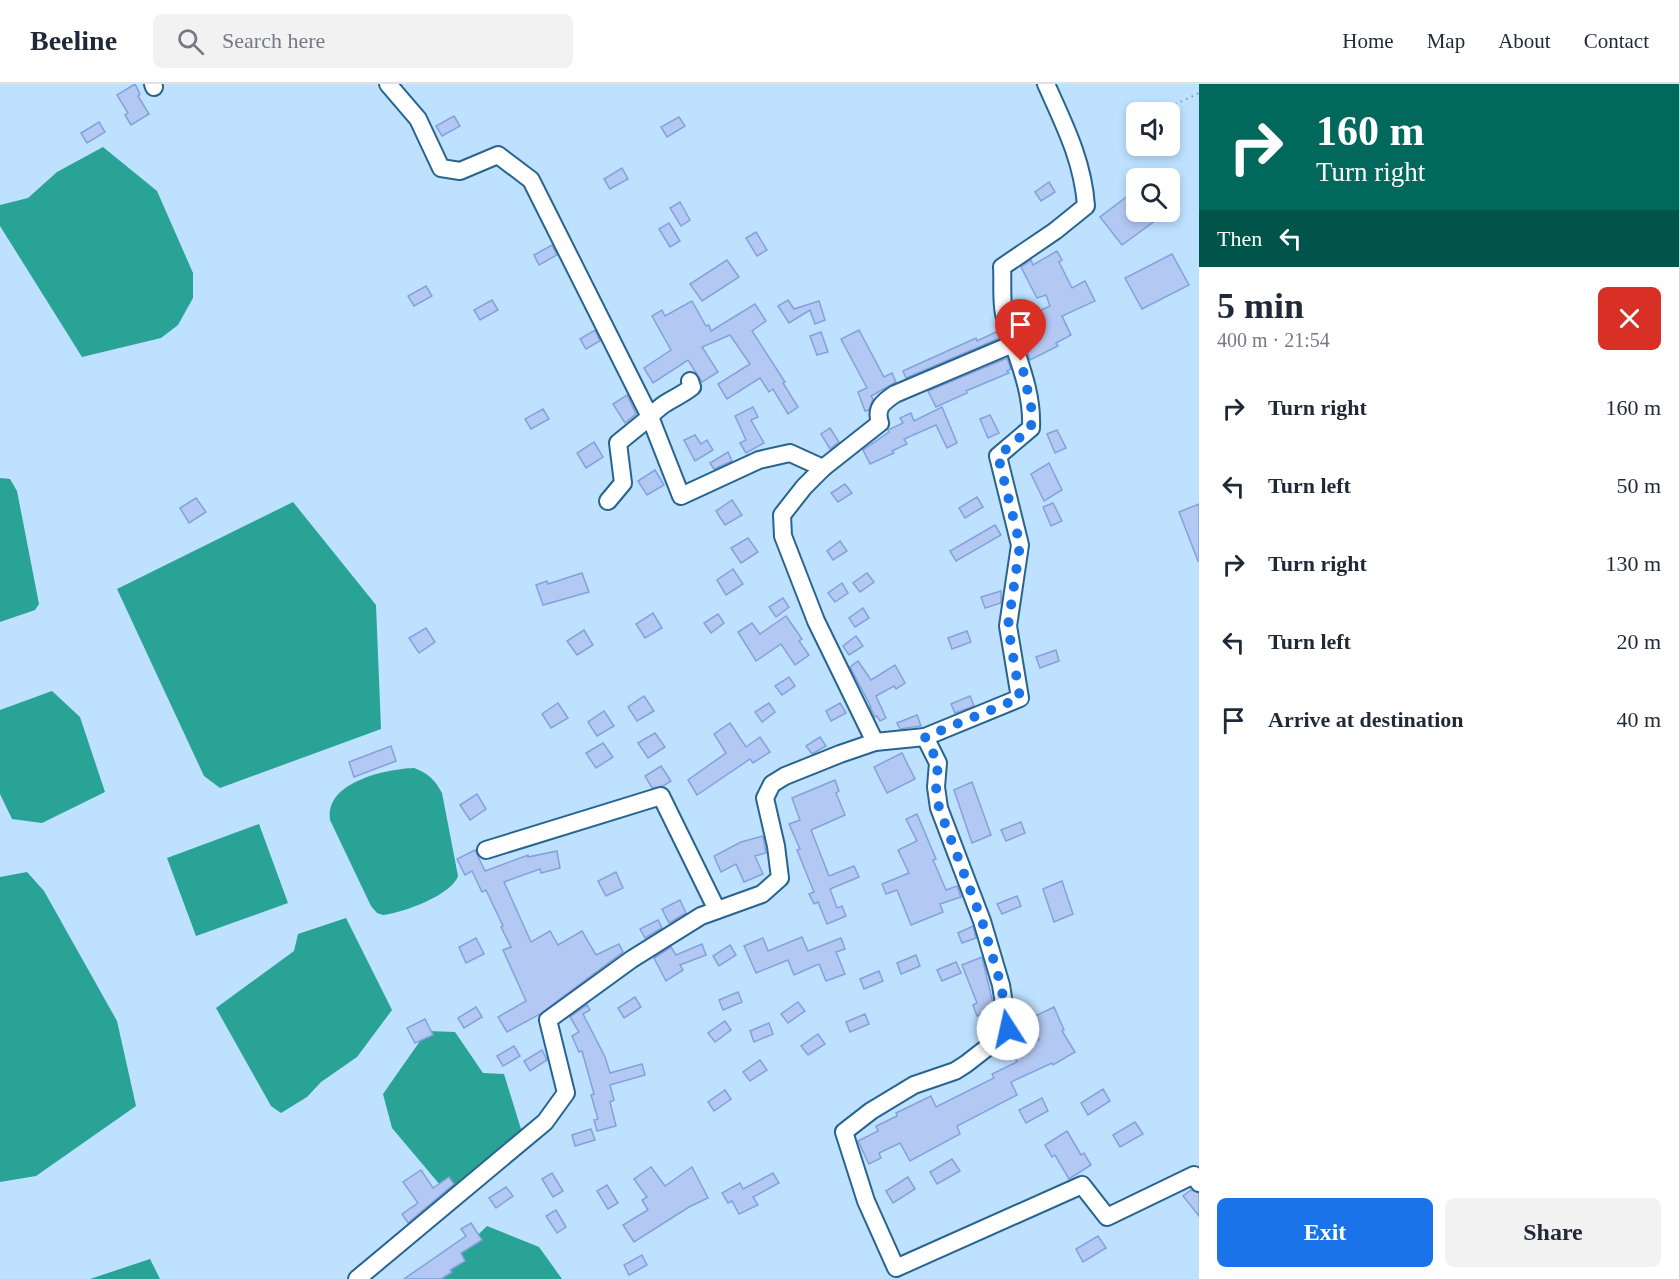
<!DOCTYPE html>
<html lang="en">
<head>
<meta charset="utf-8">
<style>
  body { margin:0; font-family:Georgia,serif; background:#f2f2f3; color:#1f2937; height:100vh; display:flex; flex-direction:column; font-size:22px; white-space:nowrap }
  * { box-sizing:border-box; margin:0 }
  p { font-size:20px; color:#747a83 }
  .icon { flex:none; width:33px; height:33px; fill:none; stroke:currentColor; stroke-width:2; stroke-linecap:round; stroke-linejoin:round }
  .map { position:relative; flex:1; overflow:hidden }
  .sheet { display:flex; flex-direction:column; background:#fff; width:480px }
  .sheet>* { flex:none }
  .banner { background:#00695c; color:#fff; overflow:hidden }
  .buttons { position:absolute; left:1126px; top:18px; display:grid; gap:12px }
  .buttons a { display:grid; place-items:center; width:54px; height:54px; border-radius:9px; background:#fff; box-shadow:0 3px 9px #0003; font-size:30px }
  .pin { position:absolute; display:grid; place-items:center; width:51px; height:51px; color:#fff; margin:-62px -26px; border-radius:50% 50% 50% 0; rotate:-45deg; box-shadow:0 0 6px #0007 }
  .pin .icon { rotate:45deg }
  .me { position:absolute; width:66px; margin:-33px; rotate:350deg; stroke-linejoin:round; filter:drop-shadow(0 0 4px #0008) }
  .turn { display:flex; align-items:center; gap:21px; height:126px; padding:0 18px; font-size:27px }
  .turn .icon { width:78px; height:78px; stroke-width:2.5 }
  .turn b { display:block; font-size:42px; line-height:51px }
  .then { display:flex; align-items:center; height:57px; padding:0 18px; background:#0003; gap:12px; font-size:22px }
  .round { display:grid; place-items:center; flex:none; width:63px; height:63px; border-radius:9px; background:#f2f2f3 }
  .overview { display:flex; align-items:center; justify-content:space-between; height:102px; padding:0 18px }
  h1 { font-size:36px; font-weight:600; line-height:45px }
  .action { display:flex; gap:12px; margin-top:auto; padding:12px 18px }
  .action a { flex:1; height:69px; border-radius:9px; background:#1a73e8; color:#fff; font-size:24px; font-weight:600; line-height:69px; text-align:center }
  .action a+a { background:#f2f2f3; color:#1f2937 }
  ul { padding:0; list-style:none }
  li { display:flex; align-items:center; gap:18px; height:78px; padding:0 18px }
  li div { flex:1 }
  li b { display:block; font-size:22px }
  li em { font-style:normal }
  header { display:flex; align-items:center; gap:36px; box-sizing:border-box; height:84px; padding:0 30px; background:#fff; border-bottom:2px solid #e0e1e3 }
  header strong { font-size:28px }
  nav { display:flex; gap:33px; margin-inline-start:auto; font-size:21px }
  .search { width:420px; height:54px; background:#f2f2f3; display:flex; align-items:center; gap:15px; box-sizing:border-box; padding:0 21px; border-radius:9px; color:#747a83; font-size:22px }
  main { display:flex; flex:1; min-height:0 }
  .map>svg:first-child { display:block }
  .water { fill:#28a395 }
  .building { fill:#b3c8f2; stroke:#83a1dd; stroke-width:1.5 }
  .lines { fill:none; stroke-linecap:round; stroke-linejoin:round }
  .minor-casing { stroke:#286490; stroke-width:20 }
  .path { stroke:#7d9db7; stroke-width:2; stroke-dasharray:1.5 4.5; stroke-linecap:butt }
  .minor { stroke:#fff; stroke-width:16 }
  .route { stroke:#1a73e8; stroke-width:10; stroke-dasharray:0 18 }
</style>
</head>
<body>
<header>
<strong>Beeline</strong>
<div class="search"><svg class="icon" aria-label="search" viewBox="0 0 24 24"><circle cx="10" cy="10" r="6"/><path d="M15 15l6 6"/></svg>Search here</div>
<nav><a>Home</a><a>Map</a><a>About</a><a>Contact</a></nav>
</header>
<main>
<div class="map">
<svg width="1199" height="1195" viewBox="0 0 1199 1195">
  <rect width="100%" height="100%" fill="#bde1ff"/>
  <g class="water">
    <path d="M103 63 157 107 193 189V214L178 241 161 254 82 273 0 142V121L28 114 57 88Z"/>
    <path d="M0 394 10 395 17 407 39 520 35 526 0 538Z"/>
    <path d="M293 418 376 521 381 645 220 704 204 692 117 505Z"/>
    <path d="M52 607 80 633 105 708 42 739 12 735 0 710V626Z"/>
    <path d="M414 684C428 689 435 696 442 709L458 792C452 811 402 829 383 831L377 829 371 822 330 736C324 698 386 685 414 684Z"/>
    <path d="M259 740 288 819 196 852 167 774Z"/>
    <path d="M27 788 44 807 117 937 136 1022 36 1092 0 1098V793Z"/>
    <path d="M346 834 392 926 357 973 321 998 307 1013 281 1029 271 1022 216 924 294 867 298 850Z"/>
    <path d="M427 947 455 948 483 989 504 990 521 1045 514 1058 446 1108 392 1044 383 1010Z"/>
    <path d="M487 1142 539 1163 562 1195H433Z"/>
    <path d="M150 1175 160 1195H90Z"/>
  </g>
  <g class="building">
    <path d="M135 0 140 10 138 12 149 30 131 41 125 31 128 29 117 11Z"/>
    <path d="M454 32 460 42 442 52 436 42Z"/>
    <path d="M679 33 685 42 667 53 661 43Z"/>
    <path d="M99 38 105 48 87 59 81 49Z"/>
    <path d="M622 84 628 95 610 105 604 95Z"/>
    <path d="M1049 98 1055 108 1041 117 1035 108Z"/>
    <path d="M1137 105V128H1167L1122 161 1100 133Z"/>
    <path d="M680 118 690 136 681 142 670 124Z"/>
    <path d="M669 139 680 157 670 163 659 145Z"/>
    <path d="M756 148 767 166 757 172 746 154Z"/>
    <path d="M552 161 557 171 539 181 534 171Z"/>
    <path d="M1057 167 1062 176 1059 178 1072 204 1085 197 1095 217 1062 232 1071 251 1056 259 1058 262 1030 276 1025 259 1040 252 1030 231 1050 222 1046 211 1037 214 1021 183 1031 176 1033 181Z"/>
    <path d="M1172 170 1189 201 1142 225 1125 194Z"/>
    <path d="M727 176 739 193 702 217 690 200Z"/>
    <path d="M426 202 432 212 414 222 408 212Z"/>
    <path d="M492 216 498 226 480 236 474 226Z"/>
    <path d="M788 216 794 225 819 217 825 236 815 240 810 226 789 239 778 222Z"/>
    <path d="M692 217 706 242 709 241 711 247 755 220 766 237 752 247 785 298 783 299 798 323 788 330 773 305 769 308 760 294 727 315 718 300 750 280 730 251 702 263 718 288 702 298 688 276 653 299 644 284 671 266 652 232 662 226 665 232Z"/>
    <path d="M595 246 600 257 586 265 580 255Z"/>
    <path d="M859 246 884 293 892 289 896 298 871 312 873 315 869 326 865 327 858 308 867 304 841 255Z"/>
    <path d="M998 247 1000 254 906 294 903 287 976 254 977 257Z"/>
    <path d="M821 248 828 268 817 271 810 252Z"/>
    <path d="M1007 274 1011 285 1007 287 1009 289 966 307 967 309 936 323 928 307Z"/>
    <path d="M627 311 636 330 625 339 613 320Z"/>
    <path d="M753 323 758 333 751 336 764 359 746 369 740 359 746 356 735 332Z"/>
    <path d="M942 323 957 359 947 364 936 341 904 355 907 360 892 367 894 369 870 380 863 366 889 348 888 346 903 339 900 334 911 329 914 337Z"/>
    <path d="M543 325 549 335 531 345 525 335Z"/>
    <path d="M990 331 999 349 988 354 980 335Z"/>
    <path d="M830 344 839 358 830 365 821 350Z"/>
    <path d="M1057 346 1066 364 1055 369 1047 350Z"/>
    <path d="M695 351 701 360 707 356 713 366 695 377 684 356Z"/>
    <path d="M594 358 603 373 586 384 577 369Z"/>
    <path d="M728 368 732 377 714 385 710 379Z"/>
    <path d="M1049 379 1062 406 1044 417 1031 390Z"/>
    <path d="M655 386 664 401 647 411 638 397Z"/>
    <path d="M845 400 852 409 838 418 831 409Z"/>
    <path d="M977 413 983 423 965 434 959 424Z"/>
    <path d="M196 414 206 428 189 439 180 424Z"/>
    <path d="M732 416 742 431 725 441 716 427Z"/>
    <path d="M1053 419 1062 437 1051 442 1043 423Z"/>
    <path d="M1199 420V477H1198L1179 428Z"/>
    <path d="M995 441 1001 451 956 477 950 467Z"/>
    <path d="M748 454 758 468 741 479 731 464Z"/>
    <path d="M840 457 847 467 833 476 827 467Z"/>
    <path d="M733 485 743 500 726 511 717 496Z"/>
    <path d="M582 489 589 508 543 521 536 501 547 497 548 500Z"/>
    <path d="M867 489 874 498 860 508 853 499Z"/>
    <path d="M842 499 848 509 835 518 828 509Z"/>
    <path d="M1001 507V519L985 524 981 513Z"/>
    <path d="M783 514 789 523 776 533 769 523Z"/>
    <path d="M863 524 869 534 855 543 849 534Z"/>
    <path d="M653 529 662 544 645 554 636 540Z"/>
    <path d="M718 530 724 539 711 549 704 539Z"/>
    <path d="M786 532 802 555 799 557 809 571 795 581 781 560 756 577 738 548 752 539 760 550Z"/>
    <path d="M426 544 435 558 419 569 409 554Z"/>
    <path d="M584 546 593 561 577 571 567 557Z"/>
    <path d="M967 547 971 558 952 565 948 554Z"/>
    <path d="M856 552 863 562 849 571 843 562Z"/>
    <path d="M1056 566 1059 577 1040 584 1036 573Z"/>
    <path d="M858 577 871 596 895 581 905 599 896 605 894 602 876 612 886 634 880 637 877 632 875 633 870 623H871L850 583Z"/>
    <path d="M789 593 795 602 782 611 775 602Z"/>
    <path d="M644 612 654 627 637 637 628 623Z"/>
    <path d="M970 612 974 622 955 629 951 620Z"/>
    <path d="M558 619 568 634 551 644 542 630Z"/>
    <path d="M769 619 775 628 762 638 755 628Z"/>
    <path d="M840 619 846 629 831 637 826 627Z"/>
    <path d="M604 627 614 642 597 652 588 638Z"/>
    <path d="M917 631 921 642 900 645 897 639Z"/>
    <path d="M730 639 746 663 760 653 770 668 753 679 750 675 697 711 688 696 726 669 714 650Z"/>
    <path d="M655 649 665 663 648 674 638 659Z"/>
    <path d="M820 653 826 662 812 670 806 662Z"/>
    <path d="M603 659 613 673 596 684 586 669Z"/>
    <path d="M391 662 396 677 354 693 349 678Z"/>
    <path d="M902 669 915 695 887 709 874 683Z"/>
    <path d="M661 682 671 697 663 702 652 704 645 692Z"/>
    <path d="M835 696 839 707 836 709 845 731 811 746 829 792 854 782 859 793 830 805 837 824 842 822 846 832 827 840 818 818 814 820 809 810 814 808 797 766 800 765 789 740 800 736 792 714Z"/>
    <path d="M972 698 991 751 972 759 954 706Z"/>
    <path d="M477 710 486 725 470 736 460 721Z"/>
    <path d="M917 730 936 775 933 776 946 806 957 802 961 813 940 820 943 828 911 841 897 806 886 810 882 800 909 789 898 766 917 757 906 735Z"/>
    <path d="M1021 738 1025 749 1006 757 1001 746Z"/>
    <path d="M763 752 766 769 755 772 763 790 744 798 736 780 721 788 714 772 741 758Z"/>
    <path d="M475 766 485 787 528 771V773L557 767 560 784 541 789 540 785 504 798 531 858 550 847 558 861 582 847 596 871 619 860 623 868 540 930 507 948 498 933 526 917 503 866 511 863 501 843 503 842 486 806 482 808 472 787 465 791 457 775Z"/>
    <path d="M616 788 623 804 606 812 598 797Z"/>
    <path d="M1062 797 1073 830 1054 838 1043 805Z"/>
    <path d="M1017 812 1021 822 1002 830 997 820Z"/>
    <path d="M680 816 686 829 669 839 662 825Z"/>
    <path d="M658 836 662 844 645 854 640 845Z"/>
    <path d="M973 842 976 854 962 859 958 849Z"/>
    <path d="M802 853 808 867 841 854 845 865 836 868 845 890 826 897 819 880 794 891 788 876 756 889 744 862 763 854 768 867Z"/>
    <path d="M476 854 484 870 466 879 459 863Z"/>
    <path d="M702 860 706 871 680 881 683 886 666 897 654 874 671 863 676 871Z"/>
    <path d="M730 861 736 871 719 882 713 872Z"/>
    <path d="M916 871 920 882 901 890 897 879Z"/>
    <path d="M982 873 994 924 977 932 973 921 977 919 962 881Z"/>
    <path d="M956 878 961 889 942 897 937 886Z"/>
    <path d="M879 887 883 897 864 905 860 895Z"/>
    <path d="M738 908 742 918 723 926 719 916Z"/>
    <path d="M635 913 641 923 624 934 618 924Z"/>
    <path d="M798 918 805 927 788 939 781 930Z"/>
    <path d="M587 921 590 926 583 930 605 973 610 989 642 980 645 991 610 1001 614 1016 610 1018 616 1042 597 1047 594 1036 598 1035 591 1011 594 1010 582 967 579 968 572 952 579 948 570 933Z"/>
    <path d="M476 923 482 933 464 944 458 934Z"/>
    <path d="M1054 923 1064 946 1062 947 1075 968 1053 981 1052 979 1011 998 1017 1011 957 1042 960 1050 910 1077 900 1059 879 1069 881 1074 869 1080 858 1057 878 1047 876 1042 897 1032 896 1029 931 1012 936 1023 994 994 992 990 1017 978 1012 969 1039 956 1029 935Z"/>
    <path d="M865 930 869 940 850 948 846 938Z"/>
    <path d="M425 935 433 951 415 959 407 944Z"/>
    <path d="M725 937 731 946 715 958 708 949Z"/>
    <path d="M769 939 773 950 754 958 750 947Z"/>
    <path d="M818 950 825 960 808 971 801 962Z"/>
    <path d="M514 962 520 972 503 982 497 972Z"/>
    <path d="M542 966 547 976 530 987 524 977Z"/>
    <path d="M760 976 767 986 750 997 743 988Z"/>
    <path d="M1103 1005 1110 1017 1088 1031 1081 1019Z"/>
    <path d="M725 1006 731 1015 714 1027 708 1018Z"/>
    <path d="M1042 1014 1048 1027 1026 1039 1019 1026Z"/>
    <path d="M1135 1038 1143 1050 1120 1063 1113 1051Z"/>
    <path d="M591 1045 595 1056 575 1062 572 1051Z"/>
    <path d="M1067 1047 1081 1071 1084 1069 1091 1081 1069 1095 1055 1071 1052 1073 1045 1061Z"/>
    <path d="M952 1075 960 1087 937 1100 930 1088Z"/>
    <path d="M651 1083 665 1102 692 1083 708 1114 689 1123 634 1158 623 1141 648 1126 642 1116 647 1113 634 1095Z"/>
    <path d="M421 1086 433 1104 449 1093 454 1100 408 1139 402 1130 418 1119 403 1098Z"/>
    <path d="M552 1089 563 1107 553 1113 542 1095Z"/>
    <path d="M773 1089 779 1099 753 1113 758 1121 739 1130 732 1117 728 1119 722 1109 740 1099 743 1105Z"/>
    <path d="M908 1093 915 1105 893 1119 886 1107Z"/>
    <path d="M607 1101 618 1119 608 1125 597 1107Z"/>
    <path d="M506 1103 513 1112 496 1124 489 1114Z"/>
    <path d="M1191 1106 1199 1109V1132L1183 1112Z"/>
    <path d="M556 1126 566 1143 557 1149 546 1132Z"/>
    <path d="M471 1139 482 1156 461 1169 465 1177 450 1186 452 1188 441 1195H404L466 1152 461 1145Z"/>
    <path d="M1098 1152 1106 1164 1083 1178 1076 1165Z"/>
    <path d="M642 1171 647 1181 629 1191 624 1181Z"/>
  </g>
  <g class="lines">
    <g class="minor-casing">
      <g id="minor">
        <path d="M153 0 154 3"/>
        <path d="M388 0 418 35 441 84 460 87 498 71 531 96 650 333 618 359 623 399 608 417"/>
        <path d="M690 297 692 303C677 315 663 317 650 333L681 412 759 376 790 369 823 384"/>
        <path d="M925 653 938 679 936 703 939 724 982 837 1001 901 1008 945 1006 949 966 980 955 987 914 1001 871 1027 844 1048 866 1117 896 1184 1082 1101 1107 1133 1194 1091 1199 1099"/>
        <path d="M875 658 816 537 783 452 782 431 804 403 823 384 880 339C875 324 883 318 895 310L1015 259"/>
        <path d="M486 766 661 712 717 826"/>
        <path d="M357 1195 545 1038 566 1009 548 936 632 875 701 832 762 810 780 794 776 762 765 714 772 700 785 692 840 670 875 658 925 653 1020 614 1008 542 1020 461 998 372 1031 344C1033 303 1014 268 1004 230 1001 215 1003 197 1002 183L1055 147 1086 122C1083 77 1064 40 1046 0"/>
      </g>
    </g>
    <path class="path" d="M1159 28 1199 9"/>
    <use href="#minor" class="minor"/>
  </g>
  <g class="lines">
    <path class="route" d="M1008 945 1001 901 982 837 939 724 936 703 938 679 925 653 1020 614 1008 542 1020 461 998 372 1031 344 1032 327 1021 277"/>
  </g>
</svg>
<div class="buttons">
<a><svg class="icon" aria-label="sound" viewBox="0 0 24 24"><path d="M4 9h4l5-4v14l-5-4H4zM17 9q2 3 0 6"/></svg></a>
<a><svg class="icon" aria-label="search" viewBox="0 0 24 24"><circle cx="10" cy="10" r="6"/><path d="M15 15l6 6"/></svg></a>
</div>
<div class="pin" style="left:1021px;top:277px;background:#d93025"><svg class="icon" aria-label="arrive" viewBox="0 0 24 24"><path d="M6 21V4h12l-3 4 3 4H6"/></svg></div>
<svg class="me" style="left:1008px;top:945px" viewBox="-20 -20 40 40"><circle r="19" fill="#fff"/><path d="M0-13L10 11 0 6-10 11z" fill="#1a73e8"/></svg>
</div>
<section class="sheet">
<div class="banner">
<div class="turn"><svg class="icon" aria-label="right" viewBox="0 0 24 24"><path d="M7 20v-9h11M14 6l5 5-5 5"/></svg><div><b>160 m</b>Turn right</div></div>
<div class="then">Then<svg class="icon" aria-label="left" viewBox="0 0 24 24"><path d="M17 20v-9H6M10 6l-5 5 5 5"/></svg></div>
</div>
<div class="overview"><div><h1>5 min</h1><p>400 m · 21:54</p></div><a class="round" style="background:#d93025;color:#fff"><svg class="icon" aria-label="close" viewBox="0 0 24 24"><path d="M6 6l12 12M18 6L6 18"/></svg></a></div>
<ul>
<li><svg class="icon" aria-label="right" viewBox="0 0 24 24"><path d="M7 20v-9h11M14 6l5 5-5 5"/></svg><div><b>Turn right</b></div><em>160 m</em></li>
<li><svg class="icon" aria-label="left" viewBox="0 0 24 24"><path d="M17 20v-9H6M10 6l-5 5 5 5"/></svg><div><b>Turn left</b></div><em>50 m</em></li>
<li><svg class="icon" aria-label="right" viewBox="0 0 24 24"><path d="M7 20v-9h11M14 6l5 5-5 5"/></svg><div><b>Turn right</b></div><em>130 m</em></li>
<li><svg class="icon" aria-label="left" viewBox="0 0 24 24"><path d="M17 20v-9H6M10 6l-5 5 5 5"/></svg><div><b>Turn left</b></div><em>20 m</em></li>
<li><svg class="icon" aria-label="arrive" viewBox="0 0 24 24"><path d="M6 21V4h12l-3 4 3 4H6"/></svg><div><b>Arrive at destination</b></div><em>40 m</em></li>
</ul>
<div class="action"><a>Exit</a><a>Share</a></div>
</section>
</main>
</body>
</html>
